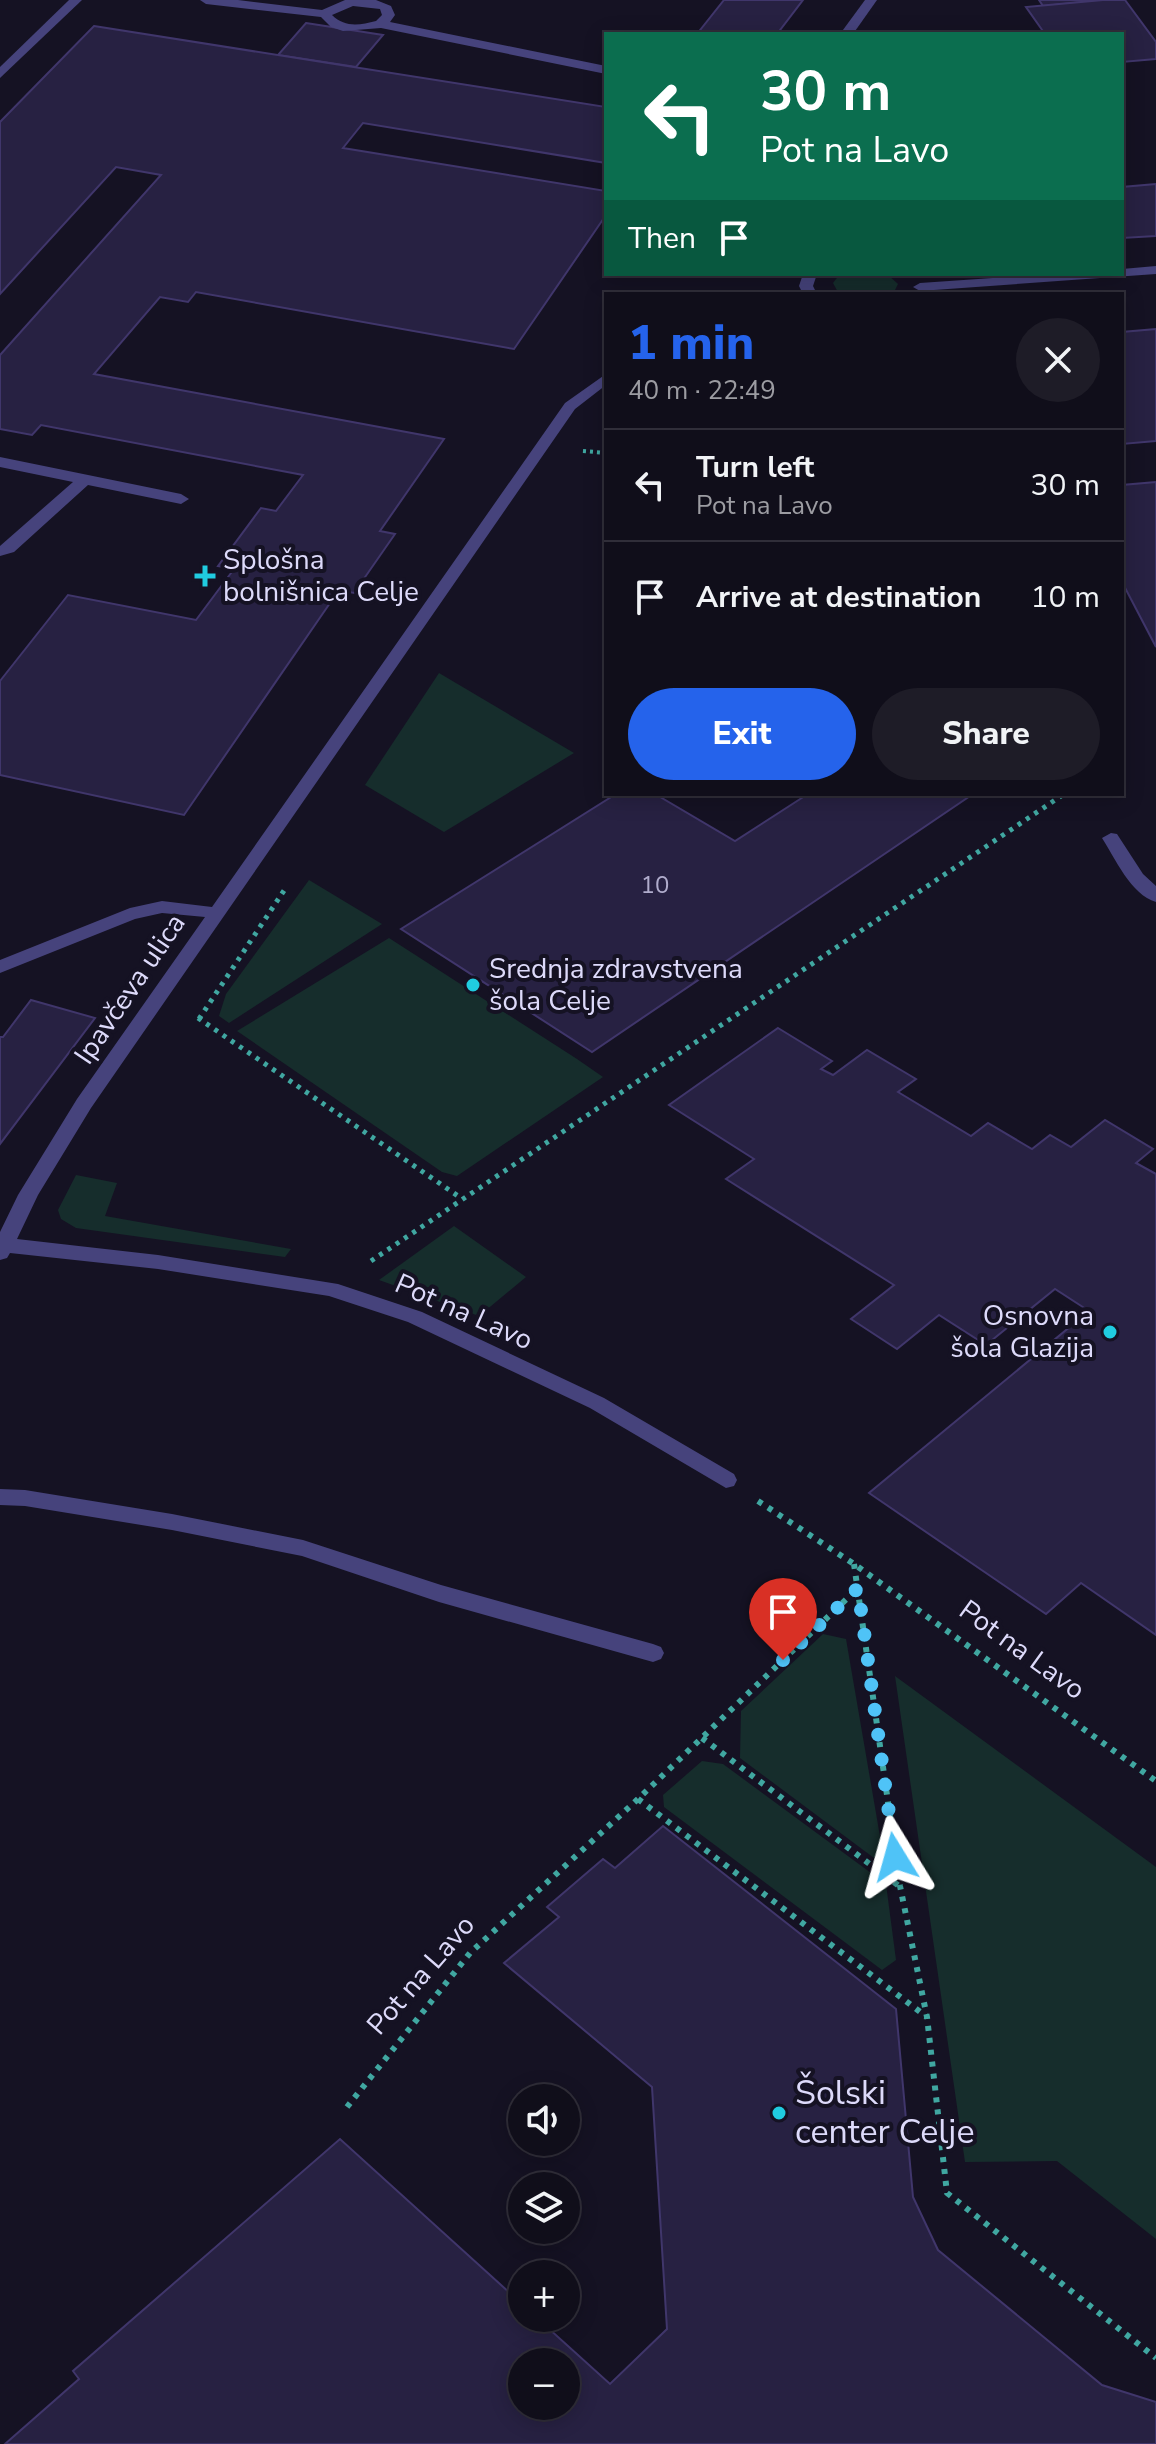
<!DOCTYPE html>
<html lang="en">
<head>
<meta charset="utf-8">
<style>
  body { margin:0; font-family:"Nunito Sans",sans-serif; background:#1e1c27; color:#f1f3f6; height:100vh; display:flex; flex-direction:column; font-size:30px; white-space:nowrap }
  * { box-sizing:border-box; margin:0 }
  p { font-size:26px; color:#9c9ca2 }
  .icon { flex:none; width:44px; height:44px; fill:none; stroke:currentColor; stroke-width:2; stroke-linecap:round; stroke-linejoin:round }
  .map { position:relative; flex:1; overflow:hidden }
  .panel { position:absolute; left:604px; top:292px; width:520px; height:504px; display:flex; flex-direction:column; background:#100e1a; border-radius:0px; box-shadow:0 4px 20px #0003,0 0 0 2px #302e39 }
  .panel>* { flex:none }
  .top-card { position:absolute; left:604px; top:32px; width:520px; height:244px; border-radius:0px; box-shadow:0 4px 20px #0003,0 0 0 2px #302e39; background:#0b6e4f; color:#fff; overflow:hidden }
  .controls { position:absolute; left:508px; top:2084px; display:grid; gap:16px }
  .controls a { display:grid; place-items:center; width:72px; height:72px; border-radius:50%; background:#100e1a; box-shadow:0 4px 20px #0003,0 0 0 2px #302e39; font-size:40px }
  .pin { position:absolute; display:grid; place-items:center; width:68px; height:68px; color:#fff; margin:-82px -34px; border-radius:50% 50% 50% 0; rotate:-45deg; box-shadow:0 0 8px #0007 }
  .pin .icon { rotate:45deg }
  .me { position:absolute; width:88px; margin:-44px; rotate:352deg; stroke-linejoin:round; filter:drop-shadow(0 0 6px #0008) }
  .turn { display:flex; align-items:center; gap:28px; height:168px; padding:0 24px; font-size:36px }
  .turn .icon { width:104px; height:104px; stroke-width:2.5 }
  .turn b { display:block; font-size:56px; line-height:68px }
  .then { display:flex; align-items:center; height:76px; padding:0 24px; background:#0003; gap:16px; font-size:30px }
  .round { display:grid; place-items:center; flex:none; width:84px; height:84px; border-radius:42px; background:#1e1c27 }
  .headline { display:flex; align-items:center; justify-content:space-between; height:136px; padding:0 24px }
  h1 { font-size:48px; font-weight:800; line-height:60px; color:#2563eb }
  .button { display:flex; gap:16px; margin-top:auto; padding:16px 24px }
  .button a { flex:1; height:92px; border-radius:48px; background:#2563eb; color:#fff; font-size:32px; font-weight:800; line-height:92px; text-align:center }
  .button a+a { background:#1e1c27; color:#f1f3f6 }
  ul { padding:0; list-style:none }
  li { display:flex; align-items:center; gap:24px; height:112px; padding:0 24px; border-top:2px solid #302e39 }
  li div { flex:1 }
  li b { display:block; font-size:30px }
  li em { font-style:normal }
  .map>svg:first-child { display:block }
  .green { fill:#162d2c }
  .building { fill:#272142; stroke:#40366b; stroke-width:2; fill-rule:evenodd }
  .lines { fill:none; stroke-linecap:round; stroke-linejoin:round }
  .path-far2 { stroke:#40a7a1; stroke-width:4; stroke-dasharray:3 4; stroke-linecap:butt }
  .path-far1 { stroke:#40a7a1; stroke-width:5; stroke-dasharray:4 6; stroke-linecap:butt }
  .path { stroke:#40a7a1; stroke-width:6; stroke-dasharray:5 7; stroke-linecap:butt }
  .minor { fill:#46437c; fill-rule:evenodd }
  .route { stroke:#4fc3f7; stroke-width:14; stroke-dasharray:0 25.2 }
  .poi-dot { fill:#20cce0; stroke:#151223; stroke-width:3 }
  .labels { text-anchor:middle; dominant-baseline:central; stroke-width:8; stroke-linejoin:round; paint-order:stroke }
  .number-label { font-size:24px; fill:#b0accc }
  .poi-label { font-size:28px; fill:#dddafa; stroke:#151223; text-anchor:start }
  .street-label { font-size:28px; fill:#dddafa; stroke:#151223 }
  .near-poi-label { font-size:34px; fill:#dddafa; stroke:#151223; text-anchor:start }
</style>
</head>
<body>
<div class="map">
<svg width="1156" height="2444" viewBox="0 0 1156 2444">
  <rect width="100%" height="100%" fill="#151223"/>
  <g class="green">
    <path d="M840 274H887L898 284 893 294H839L833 283Z"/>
    <path d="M439 673 574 753 444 832 365 785Z"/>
    <path d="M309 880 382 924 229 1023 219 1016 226 994Z"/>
    <path d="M389 938 577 1059 603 1077 457 1176 442 1172 237 1031Z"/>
    <path d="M76 1175 117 1183 105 1216 291 1249 285 1257 76 1228 61 1219 58 1210Z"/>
    <path d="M454 1226 526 1277 479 1316 379 1280Z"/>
    <path d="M823 1634 846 1639 882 1848 874 1858 740 1758 741 1711Z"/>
    <path d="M895 1676 1156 1867V2239L1057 2161 965 2162Z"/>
    <path d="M702 1761 723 1764 886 1884 896 1960 882 1970 664 1807 663 1795Z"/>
  </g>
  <g class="building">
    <path d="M724 0H803L777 34H697Z"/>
    <path d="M1039 0H1103L1043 6Z"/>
    <path d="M1103 0H1125L1156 42V59L1122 62V34H1045L1026 7Z"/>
    <path d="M306 23 383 35 356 67 278 55Z"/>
    <path d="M94 26 606 107V163L363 123 343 148 606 191V215L514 349 196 292 188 302 160 297 94 374 444 439 380 531 395 534 354 593 339 590 184 815 0 775V681L68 595 196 620 234 569 218 566 261 508 276 511 303 475 41 425 32 435 0 429V355L161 175 116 167 0 294V122Z"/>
    <path d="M1156 184V236L1122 238V187Z"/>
    <path d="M1156 329V441L1122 444V332Z"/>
    <path d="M1156 482V647L1122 582V485Z"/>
    <path d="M616 794H655L735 841 808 794H973L592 1052 401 929Z"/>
    <path d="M31 1000 95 1018 0 1144V1037H3Z"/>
    <path d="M778 1028 832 1061 821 1069 833 1075 867 1050 916 1079 898 1092 971 1136 988 1123 1032 1149 1050 1135 1071 1147 1105 1120 1153 1149 1136 1163 1156 1174V1635L1081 1583 1046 1614 869 1493 1089 1311 1055 1289 986 1345 939 1315 897 1349 851 1319 894 1285 726 1179 754 1159 669 1105Z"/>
    <path d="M663 1826 896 2009 913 2197 938 2250 1102 2385 1156 2402V2444H5L79 2379 73 2371 340 2139 522 2304V2318H537L610 2384 667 2329 652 2087 504 1963 559 1917 547 1907 603 1859 615 1868ZM522 2362H566V2406H522Z"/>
  </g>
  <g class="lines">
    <path class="path-far2" d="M583 451 606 453"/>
    <g class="path-far1">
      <path d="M198 1018 461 1198"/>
      <path d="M199 1019 287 886"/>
      <path d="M371 1261 1064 794"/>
    </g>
    <g class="path">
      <path d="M758 1501 854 1564 1156 1781"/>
      <path d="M854 1564 900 1886 927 2017 947 2193 1156 2358"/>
      <path d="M702 1738 899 1886"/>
      <path d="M638 1799 927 2017"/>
      <path d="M347 2107 470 1953 638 1799 857 1589"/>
    </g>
    <g class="minor">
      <path d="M69 0H82L0 78V67Z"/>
      <path d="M200 0H238L322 10 345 0H376L391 6 395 15 390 22 606 66V74L381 28 343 31 331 27 321 17 206 4ZM353 6 380 9 382 15 376 21C360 25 345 28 332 15Z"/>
      <path d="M865 0H877L853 34H840Z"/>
      <path d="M1156 266V274L920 291 913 287 920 283 1050 274H1122V269Z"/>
      <path d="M803 274H817L813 286 817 294H803L799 286Z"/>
      <path d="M606 374V385L575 409 91 1108 38 1195 17 1239 158 1255 338 1284 422 1312 604 1398 734 1474 737 1480 734 1486 726 1488 590 1408 408 1322 329 1296 158 1269 10 1253 7 1258 0 1260V1232L18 1195 77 1099 205 917 162 913 135 919 0 973V960L130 908 162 901 212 907 565 403Z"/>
      <path d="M0 457 181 494 189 499 181 504 88 485 14 552 0 556V546L73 482 0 467Z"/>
      <path d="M1111 833 1117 834 1143 874 1156 886V902C1131 895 1115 858 1102 838Z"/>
      <path d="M0 1489 25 1490 172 1514 303 1540 441 1585 653 1644 661 1647 664 1653 661 1659 653 1662 439 1602 302 1556 172 1530 25 1506 0 1505Z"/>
    </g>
  </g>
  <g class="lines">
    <path class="route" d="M783 1660 858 1588 895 1857"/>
  </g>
  <g class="poi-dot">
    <path d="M201 564h8v8h8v8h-8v8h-8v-8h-8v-8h8z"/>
    <circle cx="473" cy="985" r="8"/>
    <circle cx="1110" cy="1332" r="8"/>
    <circle cx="779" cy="2113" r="8"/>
  </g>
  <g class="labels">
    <g class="number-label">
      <text x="655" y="885">10</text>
    </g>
    <g class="poi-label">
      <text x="223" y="560">Splošna<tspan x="223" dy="32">bolnišnica Celje</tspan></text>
      <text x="489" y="969">Srednja zdravstvena<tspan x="489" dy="32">šola Celje</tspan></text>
      <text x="1094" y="1316" text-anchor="end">Osnovna<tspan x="1094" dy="32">šola Glazija</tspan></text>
    </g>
    <g class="street-label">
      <text transform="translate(130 989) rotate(-56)">Ipavčeva ulica</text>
      <text transform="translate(464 1312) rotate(24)">Pot na Lavo</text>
      <text transform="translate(1022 1650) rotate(36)">Pot na Lavo</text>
      <text transform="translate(421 1975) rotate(-49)">Pot na Lavo</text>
    </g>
    <g class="near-poi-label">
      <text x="795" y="2093">Šolski<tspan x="795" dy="39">center Celje</tspan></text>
    </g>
  </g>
</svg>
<div class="controls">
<a><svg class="icon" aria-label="sound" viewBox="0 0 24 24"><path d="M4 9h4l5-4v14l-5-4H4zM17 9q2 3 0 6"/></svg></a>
<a><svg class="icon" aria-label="layers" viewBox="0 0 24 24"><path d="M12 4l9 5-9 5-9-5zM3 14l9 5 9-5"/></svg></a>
<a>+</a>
<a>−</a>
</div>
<div class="pin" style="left:783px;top:1660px;background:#d93025"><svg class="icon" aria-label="arrive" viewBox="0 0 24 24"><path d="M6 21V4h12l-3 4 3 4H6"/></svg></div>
<svg class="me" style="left:895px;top:1857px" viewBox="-20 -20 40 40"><path d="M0-17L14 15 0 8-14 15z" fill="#4fc3f7" stroke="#fff" stroke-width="4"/></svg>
<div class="top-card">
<div class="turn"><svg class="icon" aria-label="left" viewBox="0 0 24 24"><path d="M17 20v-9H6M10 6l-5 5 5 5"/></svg><div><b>30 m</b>Pot na Lavo</div></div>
<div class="then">Then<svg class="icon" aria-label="arrive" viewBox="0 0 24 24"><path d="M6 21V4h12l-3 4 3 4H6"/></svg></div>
</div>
<section class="panel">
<div class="headline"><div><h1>1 min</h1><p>40 m · 22:49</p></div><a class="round"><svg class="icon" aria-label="close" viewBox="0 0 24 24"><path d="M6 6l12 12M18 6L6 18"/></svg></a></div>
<ul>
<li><svg class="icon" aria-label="left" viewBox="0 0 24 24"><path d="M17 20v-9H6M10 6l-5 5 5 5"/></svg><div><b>Turn left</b><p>Pot na Lavo</p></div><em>30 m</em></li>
<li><svg class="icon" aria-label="arrive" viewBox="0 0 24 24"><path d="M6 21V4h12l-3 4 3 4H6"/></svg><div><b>Arrive at destination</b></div><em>10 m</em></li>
</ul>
<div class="button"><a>Exit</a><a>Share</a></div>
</section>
</div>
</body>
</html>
